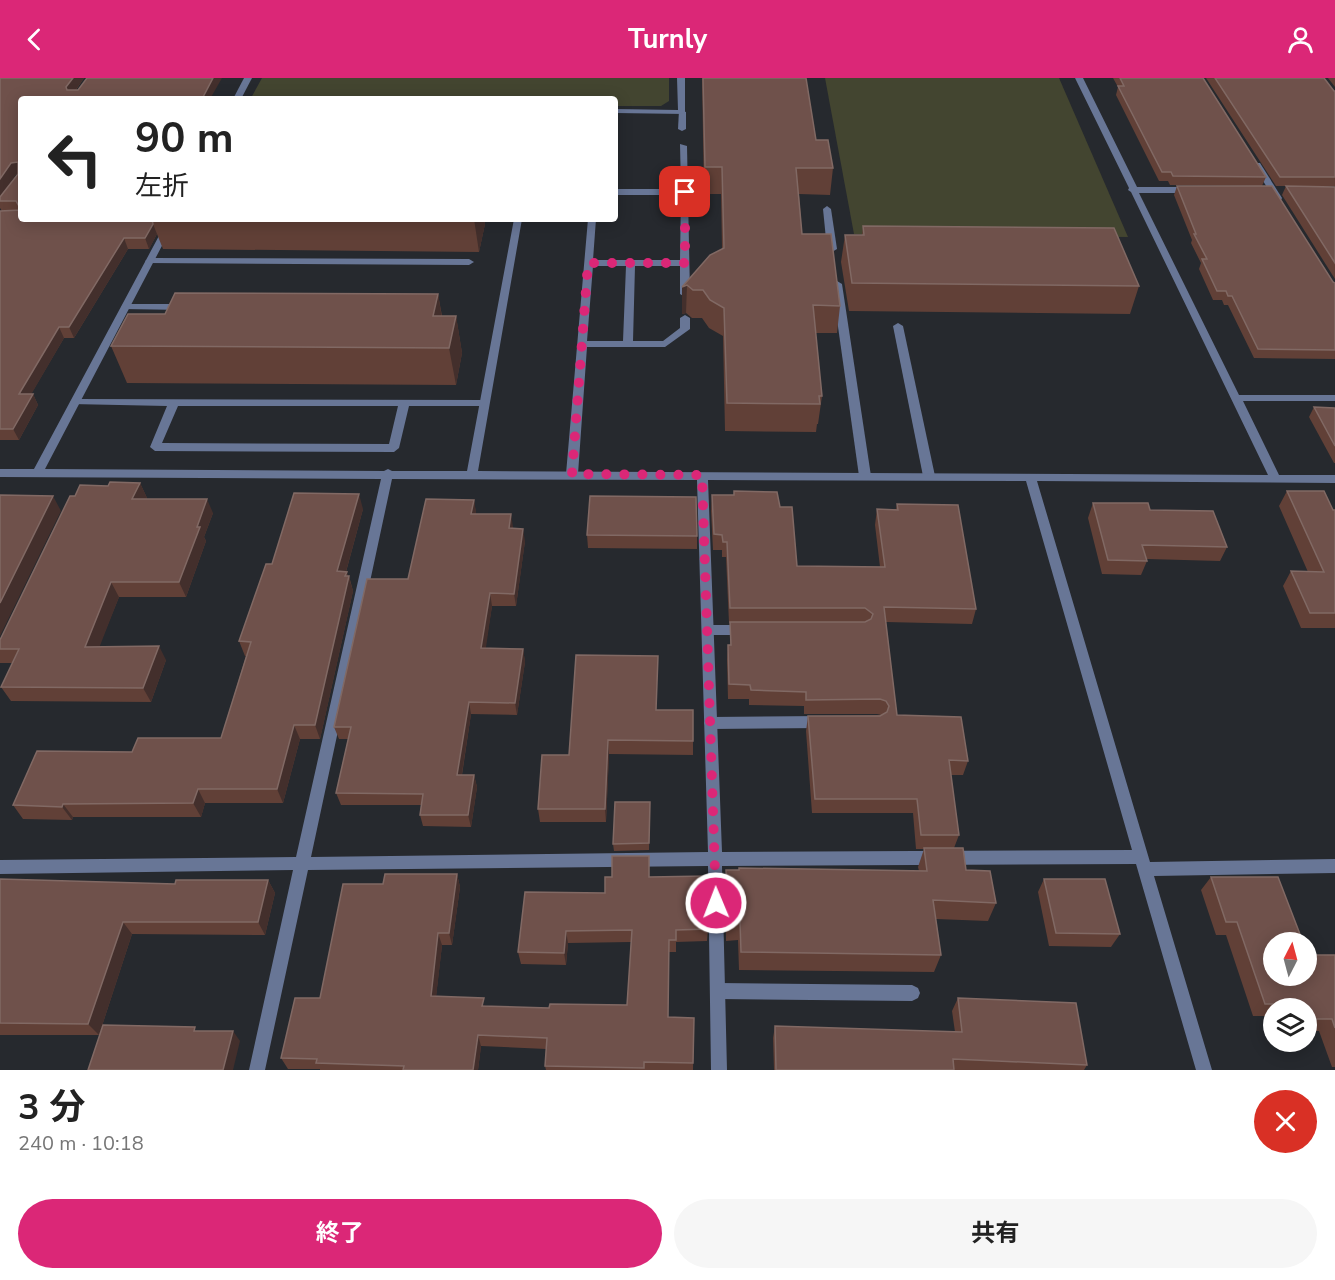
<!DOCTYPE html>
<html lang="ja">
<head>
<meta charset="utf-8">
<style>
  body { margin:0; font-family:"Nunito Sans","Noto Sans JP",sans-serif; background:#f6f6f6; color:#222; height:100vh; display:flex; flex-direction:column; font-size:22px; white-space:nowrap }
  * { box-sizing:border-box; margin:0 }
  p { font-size:20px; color:#767676 }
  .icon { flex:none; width:33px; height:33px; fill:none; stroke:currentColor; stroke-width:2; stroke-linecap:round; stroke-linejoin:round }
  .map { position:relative; height:992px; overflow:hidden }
  .panel { display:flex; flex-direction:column; background:#fff; flex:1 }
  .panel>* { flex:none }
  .hud { position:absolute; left:18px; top:18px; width:600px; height:126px; border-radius:6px; box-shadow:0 3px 15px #0003; background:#fff; color:#222; overflow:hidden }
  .needle { width:39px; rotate:6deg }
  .controls { position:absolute; left:1263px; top:854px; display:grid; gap:12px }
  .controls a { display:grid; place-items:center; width:54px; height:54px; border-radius:50%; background:#fff; box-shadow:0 3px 15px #0003; font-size:30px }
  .pin { position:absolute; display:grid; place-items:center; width:51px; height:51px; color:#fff; margin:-26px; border-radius:12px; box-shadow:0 3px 9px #0006 }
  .me { position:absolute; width:66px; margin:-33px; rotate:359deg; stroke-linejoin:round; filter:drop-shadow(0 0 4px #0008) }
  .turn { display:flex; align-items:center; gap:21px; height:126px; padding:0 18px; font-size:27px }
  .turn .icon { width:78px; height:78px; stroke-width:2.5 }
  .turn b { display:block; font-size:42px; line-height:51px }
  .round { display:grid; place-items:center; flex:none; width:63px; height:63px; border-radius:32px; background:#f6f6f6 }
  .summary { display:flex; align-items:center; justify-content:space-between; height:102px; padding:0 18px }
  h1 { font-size:36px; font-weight:700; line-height:45px }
  .button { display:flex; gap:12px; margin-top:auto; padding:12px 18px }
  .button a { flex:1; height:69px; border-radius:36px; background:#db2777; color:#fff; font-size:24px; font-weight:700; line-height:69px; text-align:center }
  .button a+a { background:#f6f6f6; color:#222 }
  header { display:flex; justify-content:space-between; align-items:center; height:78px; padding:0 18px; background:#db2777; color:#fff; font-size:27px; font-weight:700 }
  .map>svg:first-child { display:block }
  .green { fill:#434530 }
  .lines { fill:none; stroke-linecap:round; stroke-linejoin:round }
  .service { fill:#687696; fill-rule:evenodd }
  .minor { fill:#687696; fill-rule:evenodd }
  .wall { fill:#614037; fill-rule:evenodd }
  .shaded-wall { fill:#432f2c }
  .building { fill:#6f514b; stroke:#816964; stroke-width:1.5 }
  .route { stroke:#db2777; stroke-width:10; stroke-dasharray:0 18 }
</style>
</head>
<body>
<header><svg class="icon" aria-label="back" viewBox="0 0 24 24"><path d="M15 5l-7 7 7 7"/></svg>Turnly<svg class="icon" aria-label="person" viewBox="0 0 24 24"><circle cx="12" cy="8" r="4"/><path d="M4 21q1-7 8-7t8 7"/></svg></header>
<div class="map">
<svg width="1335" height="992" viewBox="0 0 1335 992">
  <rect width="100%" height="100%" fill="#26292e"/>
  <g class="green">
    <path d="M262 0H669V23L661 28H615V21L251 20Z"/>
    <path d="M825 0H1059L1128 159 854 156Z"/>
  </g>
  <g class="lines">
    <g class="service">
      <path d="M679 32 686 34V51L682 53 678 51Z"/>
      <path d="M680 66 687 68 690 216 685 219 680 216V188H635L633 263H663L680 250V240L685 237 690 240V251L665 269H587L578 396 572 400 568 399 566 396 588 141H596L593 182H680L681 117H615V111H681ZM593 188H626L623 263H587Z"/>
      <path d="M827 128 831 131 837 171 832 174 827 171 823 131Z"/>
      <path d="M150 180 469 181 474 184 469 187 147 185 145 183Z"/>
      <path d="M837 203 842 206 871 398 865 402 859 398 832 206Z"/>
      <path d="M126 226H184L189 229 184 232 123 231 121 229Z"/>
      <path d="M898 245 903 248 935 398 929 402 923 398 893 248Z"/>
      <path d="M75 321 484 322 489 325 484 328H409L399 370 394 374 155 373 150 369 167 328 71 326 70 324ZM178 328H398L389 366 162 365Z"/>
      <path d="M708 547H745L749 549 751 552 749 555 745 557H708L704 555 702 552 704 549Z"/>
      <path d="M823 638 828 640 830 644 828 648 823 650 711 651 706 649 704 645 706 641 711 639Z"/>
      <path d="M718 905 912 907 918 910 920 915 918 920 912 923 718 921 712 918 710 913 712 908Z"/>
    </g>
    <g class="minor">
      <path d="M244 0H252L241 21H233Z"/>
      <path d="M677 0H685V36L615 35V31L678 32Z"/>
      <path d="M1075 0H1083L1137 109H1191L1195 112 1191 115H1139L1239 317H1335V323H1243L1279 397H1335V405L1037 403 1150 784 1335 781V795L1154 798 1212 992H1196L1136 786 722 788 727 992H711L708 788 308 792 265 992H249L293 792 0 796V782L296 779 381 401 0 399V391H34L168 141H176L45 391 384 393 388 391 392 393H467L514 141H522L478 393 1268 397 1131 114 1128 112 1129 110ZM392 401 697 402 708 774 311 779ZM708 402 1026 403 1132 772 722 774Z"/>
      <path d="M1254 85H1260L1282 120 1281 122H1275L1253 87Z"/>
    </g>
  </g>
  <g class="wall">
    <path d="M0 0H84L76 12 21 141H484L485 146 479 174 163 171 157 156 149 171H128L74 260H64L31 316H33L38 327 19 362H0V133H2L0 130ZM18 95 0 118 16 96Z"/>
    <path d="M702 0H806L816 62 833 90 830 117 799 116 802 156 840 228 837 255H815L822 318 818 346H817L816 354 725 353 723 258 709 250 702 240H692L686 235 682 236V209L722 171 721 116H704Z"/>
    <path d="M1113 0H1203L1266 99 1262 108 1170 107 1168 103H1159L1116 17 1118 9Z"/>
    <path d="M1206 0H1324L1334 13H1335V108H1276Z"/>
    <path d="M1328 0H1335V9Z"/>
    <path d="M1177 108 1335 205V281L1254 280 1228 227H1224L1222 222H1213L1199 191 1201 185 1191 165 1192 162 1174 117Z"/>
    <path d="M1286 108 1335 109V201L1282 117Z"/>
    <path d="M863 148 1139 208 1130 236 849 233 841 184 845 157H862Z"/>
    <path d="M438 216 442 238H456L462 275 456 307 127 305 111 268 165 236Z"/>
    <path d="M1314 329 1335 330V385H1334L1309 339Z"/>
    <path d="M140 405 147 420 146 421 213 435 204 459 206 463 186 519H119L99 568 166 582 151 624 11 623 1 609 13 585H0V562L75 418 108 408Z"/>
    <path d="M1287 413 1335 432V550H1301L1283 508 1291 493 1308 494 1279 428Z"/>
    <path d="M712 417 780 429 797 488 880 489 875 447 877 431H896L897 426 976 531 972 546 886 544 897 637 968 683 963 697H951L959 757 954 770 966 792 996 825 988 843 936 841 941 877 934 894 739 892 738 862 726 863 725 811 726 792 919 793 918 789 924 771H916L913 735H812L806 653 808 638 881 637 877 636H804V628L749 627V621H728L727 582 728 567H730V545H729L726 479H722V472H713L711 433Z"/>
    <path d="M474 422 476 436 513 450 525 463 516 528H492L485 571H523L525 584 517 637 471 636 462 697H474L477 709 471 749 423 748 420 737 421 727H341L336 715 348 661H339L334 649 408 501Z"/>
    <path d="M1093 425 1150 432 1227 469 1220 483 1147 481V483L1141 497 1102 496 1088 440Z"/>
    <path d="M363 431 346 494 348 498H349L353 513 320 661H300L283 725H205L201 739H73L72 742 23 741 13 727 132 674 221 660 246 578H245L239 563 272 486Z"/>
    <path d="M587 457 697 458V471L588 470Z"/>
    <path d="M657 632 693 663V677L609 676 606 744H540L538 731 569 677Z"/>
    <path d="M650 724 649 772 614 773 613 766Z"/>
    <path d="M457 796 460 809 452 867H442L436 918 486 928 549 930 627 927 631 864 568 865 566 887 521 886 518 874 605 815 649 799 708 851 707 863 676 864V874H669L668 939 694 940 693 992H546L545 988 546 971 481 968 478 992H320V991H288L281 980 320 920 383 806Z"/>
    <path d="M1211 799 1307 877H1335V989H1332L1319 953H1306V930H1274V938H1253L1226 857H1216L1201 812Z"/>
    <path d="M0 801 175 806 268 802 275 815 265 857 132 856 99 957H0Z"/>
    <path d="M1044 801 1120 856 1111 869 1049 868 1038 814Z"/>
    <path d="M958 920 1087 987 1084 992H774L773 960 775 948 955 954 952 933Z"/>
  </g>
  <g class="shaded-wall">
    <path d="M73 0H84L70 20 67 12 66 9Z"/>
    <path d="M213 0H222L210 21H202Z"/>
    <path d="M18 84 21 94 16 96 0 119V101L11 85Z"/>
    <path d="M474 141H484L485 146 479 174Z"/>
    <path d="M153 146 157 156 149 171 145 160Z"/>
    <path d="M124 160 128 171 74 260 69 249Z"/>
    <path d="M687 207 686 235 682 236V209Z"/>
    <path d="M438 216 444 253 433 238Z"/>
    <path d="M456 238 462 275 456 307 449 270Z"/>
    <path d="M59 249 64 260 25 327 19 316Z"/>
    <path d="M33 316 38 327 19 362 13 351Z"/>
    <path d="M140 405 147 420 139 436 132 421Z"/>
    <path d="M359 416 363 431 342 508 337 493Z"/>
    <path d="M53 418 61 433 0 558V525Z"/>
    <path d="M207 421 213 435 204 459 206 463 186 519 179 504Z"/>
    <path d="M474 422 476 434 474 448 471 436Z"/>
    <path d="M511 436 513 449 511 463 509 450Z"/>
    <path d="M523 451 525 463 516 528 514 516Z"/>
    <path d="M347 494 353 513 320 661 315 647Z"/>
    <path d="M111 504 119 519 94 583 85 569Z"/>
    <path d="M490 515 492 528 484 583 481 570Z"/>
    <path d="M159 568 166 582 151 624 143 610Z"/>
    <path d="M523 571 525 584 517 637 515 625Z"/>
    <path d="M469 624 471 636 460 708 457 697Z"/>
    <path d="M294 647 300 661 283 725 277 711Z"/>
    <path d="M608 662 609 676 606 744 605 731Z"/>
    <path d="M474 697 477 709 471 749 468 737Z"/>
    <path d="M198 711 205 725 201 739 193 725Z"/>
    <path d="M63 726 73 739 72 742 62 729Z"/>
    <path d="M457 796 460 809 452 867 449 855Z"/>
    <path d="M268 802 275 815 265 857 258 844Z"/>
    <path d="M123 844 132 856 99 957 88 946Z"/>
    <path d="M566 853 568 865 566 887 564 875Z"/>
    <path d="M438 855 442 867 435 929 431 918Z"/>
    <path d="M233 953 240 963 233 992H223Z"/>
    <path d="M478 957 481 968 478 992H473Z"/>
  </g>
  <g class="building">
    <path d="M0 0H73L66 9 67 12H78L87 0H213L202 21H21V141H152L153 146 145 160H124L69 249H59L19 316H33L13 351H0V133L21 132 16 123H0V119L18 96V84L11 85 0 101Z"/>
    <path d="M703 0H806L816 62H828L833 90H796L802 156H831L840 228 813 227 822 318H819L820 326 727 325 724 230 710 222 703 212H693L687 207 682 209 710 177 724 170 722 89H705Z"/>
    <path d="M1120 0H1203L1266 99 1173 98 1171 94H1162L1118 8H1124Z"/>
    <path d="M1215 0H1324L1334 13H1335V99H1280Z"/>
    <path d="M1177 108H1272L1333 204 1335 205V272L1258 271 1232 218H1228L1226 213H1217L1202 181H1207L1194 156H1196Z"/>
    <path d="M1286 108 1335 109V185Z"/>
    <path d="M863 148 1114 150 1139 208 852 205 845 157H864Z"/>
    <path d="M175 215 438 216 433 238H456L449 270 111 268 128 236H165Z"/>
    <path d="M1314 329 1335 330V368Z"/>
    <path d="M110 404 140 405 132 421H207L197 449H200L179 504H111L85 569 159 568 143 610 1 609 19 571H0V562L70 418H75L80 407 108 408Z"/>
    <path d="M734 413 777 414 780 429H792L797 488 885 489 877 431 898 432 897 426 958 427 976 531 884 529 897 637 961 639 968 683 949 682 959 757H921L917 721H815L808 638H880L887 634 889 628 886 623 880 621 806 622V614L751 612 750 607 729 606 728 567H731L730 544H865L871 541 873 536 865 530H730L727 464H723L722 457 714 456 712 417H734Z"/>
    <path d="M1287 413H1324L1333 432H1335V535H1310L1291 493 1324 494Z"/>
    <path d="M294 415 359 416 337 493 347 494 345 498H349L315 647H294L277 711H198L193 725 63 726 62 729 13 727 37 673 132 674 138 660H221L251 564 239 563 266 486H272Z"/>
    <path d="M0 417 53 418 0 525Z"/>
    <path d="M590 418 696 419 697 458 587 457Z"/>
    <path d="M426 421 474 422 471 436H511L509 450 523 451 514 516 490 515 481 570 523 571 515 625 469 624 457 697H474L468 737H420L423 716 336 715 351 649H334L367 501H408Z"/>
    <path d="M1093 425H1148L1150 432 1213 433 1227 469 1142 467 1147 483 1108 482Z"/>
    <path d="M576 577 658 578 656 632H693V663L608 662 605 731H538L542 677H569Z"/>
    <path d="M615 724H650L649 765 613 766Z"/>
    <path d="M924 770H963L966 792 990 793 996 825 933 822 941 877 741 874 740 844 728 845 726 792H739V790L927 793Z"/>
    <path d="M612 778H649V799L707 798 708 851 676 852V862H669L668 939 694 940 693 985 644 984V990L545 988 547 960 478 957 473 992H403L404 988 316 985 317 981 281 980 295 920H320L343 806H383L385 796H457L449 855H438L431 918 484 920 482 928 549 930 550 926 627 927 632 852 566 853 564 875 518 874 525 814 605 815V799H612Z"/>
    <path d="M1211 799H1278L1303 864H1274V897H1306V874L1307 877H1335V950L1332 941H1306V930H1296L1295 926H1265L1237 844H1226Z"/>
    <path d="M0 801 175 806 176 802H268L258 844H123L88 946 0 945Z"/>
    <path d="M1044 801H1105L1120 856 1056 855Z"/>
    <path d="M958 920 1076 925 1087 987 953 981 954 992H776L775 948 962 954Z"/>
    <path d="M103 947 195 949 194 953H233L223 992H88Z"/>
  </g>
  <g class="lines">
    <path class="route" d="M685 114V185H588L572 396 702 397 716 825"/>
  </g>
</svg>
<div class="controls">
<a><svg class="needle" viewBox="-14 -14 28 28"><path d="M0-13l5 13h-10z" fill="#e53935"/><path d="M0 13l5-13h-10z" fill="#767676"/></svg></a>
<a><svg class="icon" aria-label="layers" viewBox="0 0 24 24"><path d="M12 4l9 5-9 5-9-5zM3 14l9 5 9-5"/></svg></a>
</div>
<div class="pin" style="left:685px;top:114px;background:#d93025"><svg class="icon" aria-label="arrive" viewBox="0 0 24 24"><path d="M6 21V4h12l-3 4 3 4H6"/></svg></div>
<svg class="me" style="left:716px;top:825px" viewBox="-20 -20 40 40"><circle r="17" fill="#db2777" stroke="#fff" stroke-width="3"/><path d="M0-11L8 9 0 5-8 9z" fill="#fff"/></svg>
<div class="hud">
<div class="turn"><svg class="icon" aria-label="left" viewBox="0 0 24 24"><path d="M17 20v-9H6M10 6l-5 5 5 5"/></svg><div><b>90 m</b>左折</div></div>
</div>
</div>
<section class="panel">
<div class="summary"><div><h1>3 分</h1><p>240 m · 10:18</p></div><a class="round" style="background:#d93025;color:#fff"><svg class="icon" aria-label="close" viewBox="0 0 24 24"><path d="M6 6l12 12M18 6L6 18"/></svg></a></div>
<div class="button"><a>終了</a><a>共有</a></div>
</section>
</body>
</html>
